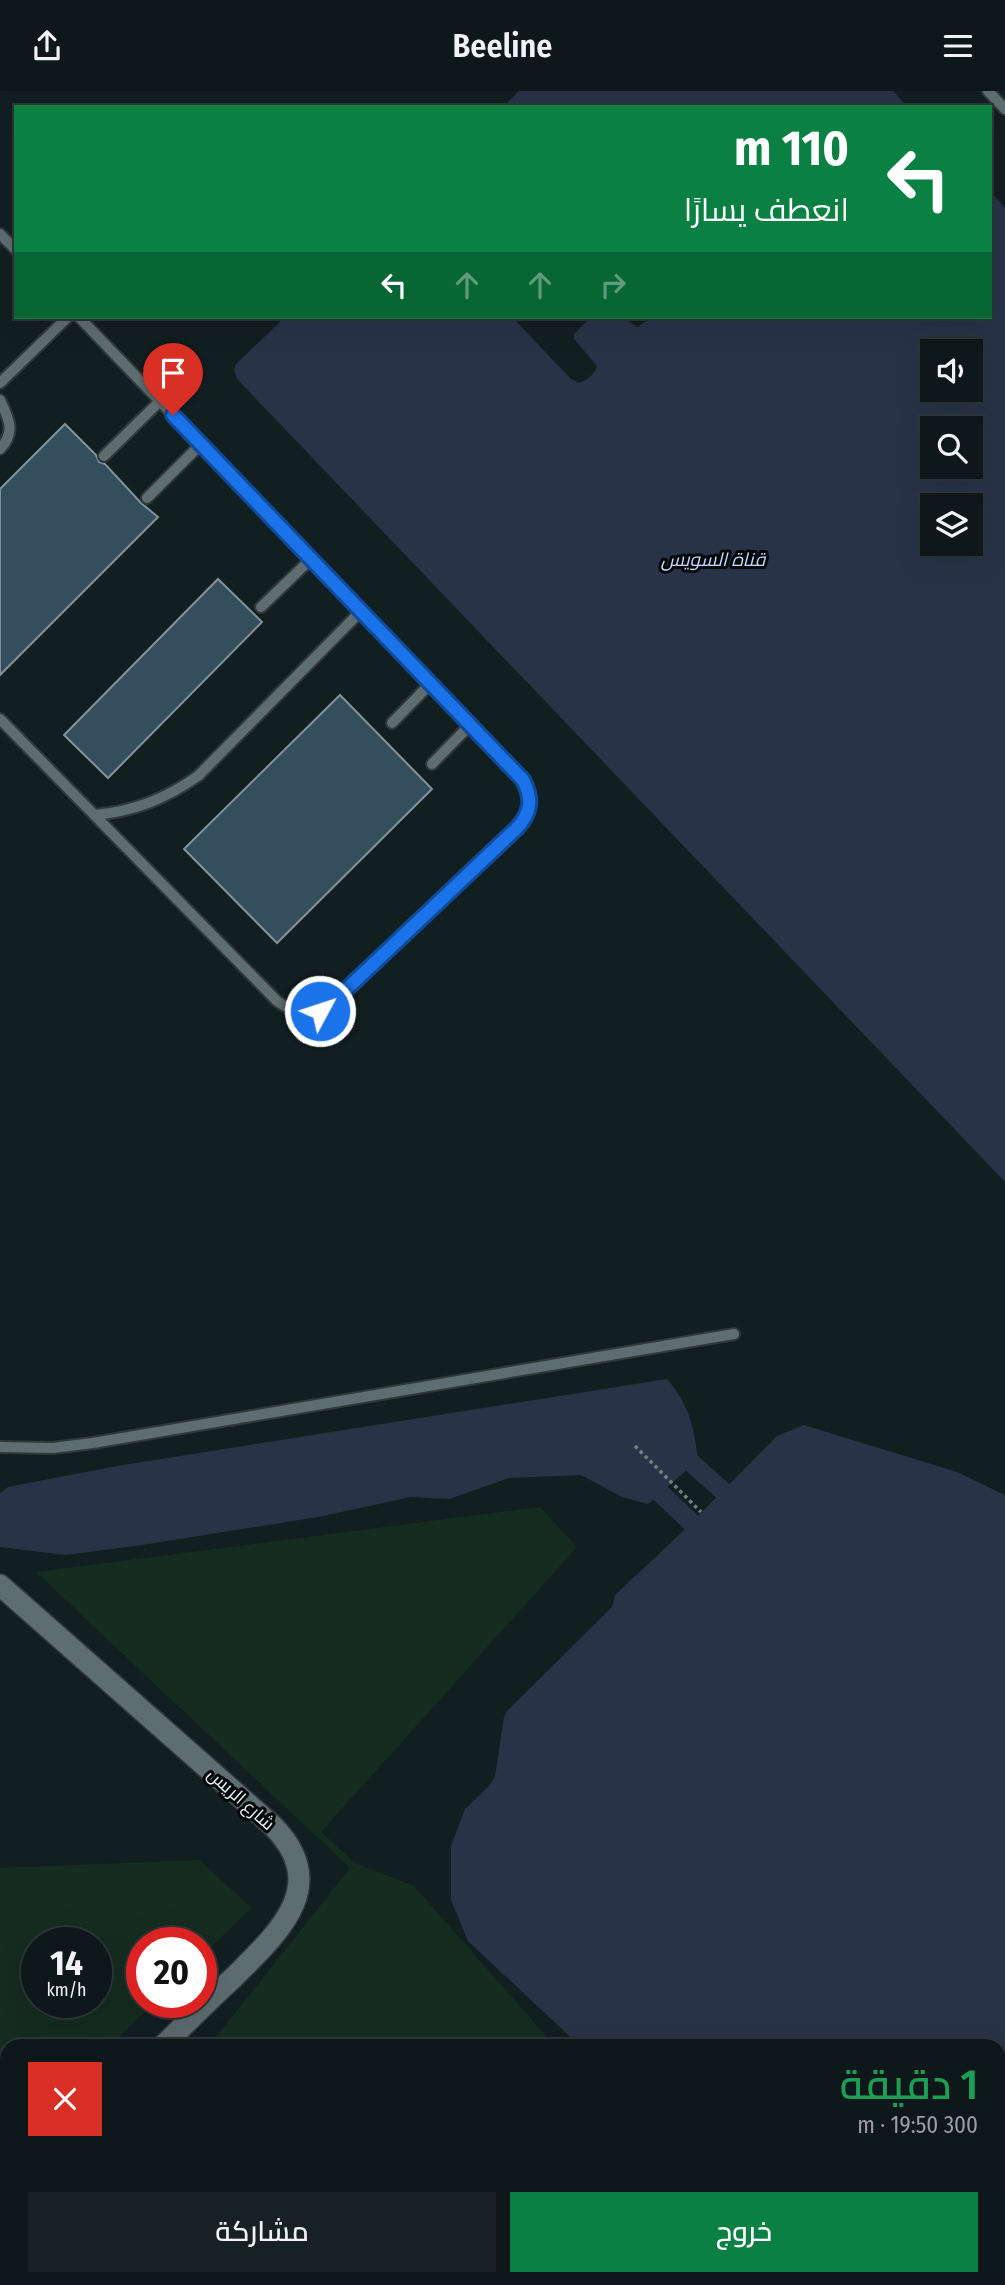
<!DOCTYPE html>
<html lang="ar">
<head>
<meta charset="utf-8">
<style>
  body { margin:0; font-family:"Fira Sans Condensed",Cairo,sans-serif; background:#172022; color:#f1f3f6; direction:rtl; height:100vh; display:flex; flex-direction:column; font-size:26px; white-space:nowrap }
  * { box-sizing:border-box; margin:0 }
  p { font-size:23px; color:#9b9fa2 }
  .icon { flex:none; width:38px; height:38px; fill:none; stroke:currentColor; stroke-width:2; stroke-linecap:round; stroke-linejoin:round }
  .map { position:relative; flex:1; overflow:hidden; direction:ltr }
  .drawer { position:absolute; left:0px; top:1948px; width:1006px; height:247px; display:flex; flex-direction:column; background:#0e1719; border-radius:21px 21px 0 0; box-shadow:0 7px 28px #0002,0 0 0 2px #2e3638; direction:rtl }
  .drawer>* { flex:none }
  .guide { position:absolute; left:14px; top:14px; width:978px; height:214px; border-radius:0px; box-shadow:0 7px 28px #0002,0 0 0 2px #2e3638; direction:rtl; background:#0b8043; color:#fff; overflow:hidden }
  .tools { position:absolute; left:920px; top:248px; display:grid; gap:14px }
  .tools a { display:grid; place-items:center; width:63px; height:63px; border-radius:0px; background:#0e1719; box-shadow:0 7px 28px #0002,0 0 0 2px #2e3638; font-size:35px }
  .speed { position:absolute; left:21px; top:1836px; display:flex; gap:14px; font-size:35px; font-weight:700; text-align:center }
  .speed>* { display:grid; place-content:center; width:91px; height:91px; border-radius:50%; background:#0e1719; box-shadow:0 7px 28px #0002,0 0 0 2px #2e3638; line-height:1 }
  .speed small { font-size:18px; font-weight:400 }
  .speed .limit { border:10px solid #d22; background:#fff; color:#111 }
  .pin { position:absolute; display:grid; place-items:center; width:60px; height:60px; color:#fff; margin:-72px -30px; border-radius:50% 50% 50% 0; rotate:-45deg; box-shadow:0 0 7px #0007 }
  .pin .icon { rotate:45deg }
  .me { position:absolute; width:77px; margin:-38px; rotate:50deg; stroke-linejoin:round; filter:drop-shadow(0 0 5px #0008) }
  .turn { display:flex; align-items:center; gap:24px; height:147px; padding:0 28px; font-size:32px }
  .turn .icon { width:91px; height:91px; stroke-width:2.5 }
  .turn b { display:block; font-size:49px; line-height:60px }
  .lanes { display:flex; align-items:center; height:66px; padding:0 28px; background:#0003; justify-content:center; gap:35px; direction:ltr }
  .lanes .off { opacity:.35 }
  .round { display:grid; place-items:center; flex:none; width:74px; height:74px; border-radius:0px; background:#172022 }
  .head { display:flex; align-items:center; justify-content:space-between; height:119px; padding:0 28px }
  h1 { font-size:42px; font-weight:600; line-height:52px; color:#1e9e55 }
  .primary-button { display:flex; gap:14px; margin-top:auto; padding:14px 28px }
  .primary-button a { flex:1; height:80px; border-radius:0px; background:#0b8043; color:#fff; font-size:28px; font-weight:600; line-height:80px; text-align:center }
  .primary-button a+a { background:#172022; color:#f1f3f6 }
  header { display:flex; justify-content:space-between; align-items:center; height:91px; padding:0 28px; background:#0e1719; font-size:32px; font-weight:600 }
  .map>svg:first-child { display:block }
  .green { fill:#162c20; fill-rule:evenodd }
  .water { fill:#283348; fill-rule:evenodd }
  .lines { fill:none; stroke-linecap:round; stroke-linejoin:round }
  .canal { stroke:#283348; stroke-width:19 }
  .building { fill:#354e5e; stroke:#859199; stroke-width:2 }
  .lane-casing { stroke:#30383a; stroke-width:14 }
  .street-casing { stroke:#30383a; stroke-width:24 }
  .secondary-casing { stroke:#30383a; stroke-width:24 }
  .path { stroke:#737e80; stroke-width:3.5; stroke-dasharray:3.5 3.5; stroke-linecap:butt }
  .lane { stroke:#5e6d70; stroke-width:10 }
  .street { stroke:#5e6d70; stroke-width:21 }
  .secondary { stroke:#5e6d70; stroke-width:21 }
  .route-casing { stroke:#114b97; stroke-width:18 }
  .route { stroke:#1a73e8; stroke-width:12 }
  .labels { text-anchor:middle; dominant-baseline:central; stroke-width:6; stroke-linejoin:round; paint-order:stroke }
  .street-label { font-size:18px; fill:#ebf4f5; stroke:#040809 }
  .water-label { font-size:19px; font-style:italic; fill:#c4d9fe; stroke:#040809 }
</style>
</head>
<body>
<header><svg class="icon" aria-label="menu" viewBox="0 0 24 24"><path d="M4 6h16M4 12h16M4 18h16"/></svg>Beeline<svg class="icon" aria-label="share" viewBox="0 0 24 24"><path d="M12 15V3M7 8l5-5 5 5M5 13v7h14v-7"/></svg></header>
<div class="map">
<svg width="1005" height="2194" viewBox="0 0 1005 2194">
  <rect width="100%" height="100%" fill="#121f21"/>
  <g class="green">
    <path d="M540 1416 577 1456 321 1741 355 1772 414 1795 555 1955H209L350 1777 36 1481Z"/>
    <path d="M199 1769 252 1817 201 1866V1852H142V1911H155L110 1955H7V2055L0 2062V1777ZM37 1852H96V1911H37Z"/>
    <path d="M44 2188H133L139 2194H44Z"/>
    <path d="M272 2188H761L767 2194H278Z"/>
  </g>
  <g class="water">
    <path d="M519 0H893L908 16H503Z"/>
    <path d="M991 101 1005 117V1091L237 288 234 279 236 273 285 226H512L571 288 578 292C587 290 595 283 597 275L574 248V243L591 226H623L637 236 652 226H990ZM933 261H971V299H933ZM933 338H971V376H933ZM933 415H971V453H933Z"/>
    <path d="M667 1288C689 1314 694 1335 698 1369L648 1413 622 1406 581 1384 509 1387 449 1408 411 1406 318 1426 142 1454 66 1464 0 1456V1402L8 1396 117 1375Z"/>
    <path d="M804 1334 957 1381 1005 1404V2158L999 2152V1955H580L468 1850 451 1809V1755L465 1718 488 1696 495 1686 504 1626 507 1620 612 1516 615 1504 679 1444 777 1345Z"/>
  </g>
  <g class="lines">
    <g class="canal">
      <path d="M675 1357 723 1400"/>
      <path d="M642 1385 691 1431"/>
    </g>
  </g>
  <g class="building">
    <path d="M65 333 96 364 99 371 105 373 141 412 158 426 0 584V398Z"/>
    <path d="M218 488 262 531 108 687 64 644Z"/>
    <path d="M340 604 432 698 277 852 184 758Z"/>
  </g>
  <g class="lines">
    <g class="lane-casing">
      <g id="lane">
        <path d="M988 0 1005 18"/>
        <path d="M0 143 16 159"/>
        <path d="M0 292 68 226"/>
        <path d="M0 309C9 328 16 341 0 358"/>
        <path d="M104 365 160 310"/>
        <path d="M147 407 201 353"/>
        <path d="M261 516 311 468"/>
        <path d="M0 628 277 910C297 925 313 925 333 911L517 737C531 721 533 708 523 689L79 226"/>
        <path d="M392 632 430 593"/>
        <path d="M432 673 470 634"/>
        <path d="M95 724C135 720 165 708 198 685L361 520"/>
        <path d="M0 1356 53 1357 93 1352 734 1243"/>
        <path d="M0 2006 7 1999"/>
      </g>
    </g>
    <g class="street-casing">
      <path id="street" d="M16 2188V2194"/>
    </g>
    <g class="secondary-casing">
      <g id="secondary">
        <path d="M0 1494 273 1735C332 1795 278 1842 233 1887 209 1909 186 1932 163 1955"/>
        <path d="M0 2115 7 2108"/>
        <path d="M0 2154 7 2155"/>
        <path d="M137 2188 147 2194"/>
        <path d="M181 2188 187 2194"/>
      </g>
    </g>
    <path class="path" d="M635 1355 701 1421"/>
    <use href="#lane" class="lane"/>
    <use href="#street" class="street"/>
    <use href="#secondary" class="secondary"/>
  </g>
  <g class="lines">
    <g class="route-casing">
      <path id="route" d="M173 324 523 689C533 708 531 722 517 737L333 911 320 920"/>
    </g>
    <use href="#route" class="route"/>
  </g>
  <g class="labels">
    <g class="street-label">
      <text transform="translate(241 1708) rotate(42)">شارع الريس</text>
    </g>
    <g class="water-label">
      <text x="713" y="468">قناة السويس</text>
    </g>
  </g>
</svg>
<div class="tools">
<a><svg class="icon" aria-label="sound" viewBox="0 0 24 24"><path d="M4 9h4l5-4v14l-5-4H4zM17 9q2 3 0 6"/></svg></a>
<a><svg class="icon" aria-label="search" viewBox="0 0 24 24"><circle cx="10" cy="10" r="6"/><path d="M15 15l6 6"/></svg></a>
<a><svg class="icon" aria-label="layers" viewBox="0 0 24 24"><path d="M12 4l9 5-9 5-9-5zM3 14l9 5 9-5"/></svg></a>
</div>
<div class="speed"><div>14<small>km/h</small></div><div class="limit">20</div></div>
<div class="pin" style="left:173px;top:324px;background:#d93025"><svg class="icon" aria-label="arrive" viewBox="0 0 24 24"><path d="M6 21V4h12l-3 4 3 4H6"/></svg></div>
<svg class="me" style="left:320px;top:920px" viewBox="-20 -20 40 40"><circle r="17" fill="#1a73e8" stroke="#fff" stroke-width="3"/><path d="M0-11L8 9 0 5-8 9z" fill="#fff"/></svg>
<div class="guide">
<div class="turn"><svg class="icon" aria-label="left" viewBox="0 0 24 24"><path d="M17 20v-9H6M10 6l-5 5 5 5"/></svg><div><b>110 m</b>انعطف يسارًا</div></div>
<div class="lanes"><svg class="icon" aria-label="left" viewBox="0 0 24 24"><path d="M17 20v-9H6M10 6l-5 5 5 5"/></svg><svg class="icon off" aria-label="ahead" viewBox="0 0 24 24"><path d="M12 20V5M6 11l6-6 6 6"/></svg><svg class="icon off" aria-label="ahead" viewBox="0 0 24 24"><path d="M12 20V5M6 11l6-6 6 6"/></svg><svg class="icon off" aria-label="right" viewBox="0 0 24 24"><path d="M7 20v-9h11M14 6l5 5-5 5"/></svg></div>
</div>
<section class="drawer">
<div class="head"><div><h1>1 دقيقة</h1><p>300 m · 19:50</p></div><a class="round" style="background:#d93025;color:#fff"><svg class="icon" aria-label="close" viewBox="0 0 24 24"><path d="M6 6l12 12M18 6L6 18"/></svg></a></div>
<div class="primary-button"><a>خروج</a><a>مشاركة</a></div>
</section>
</div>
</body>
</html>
